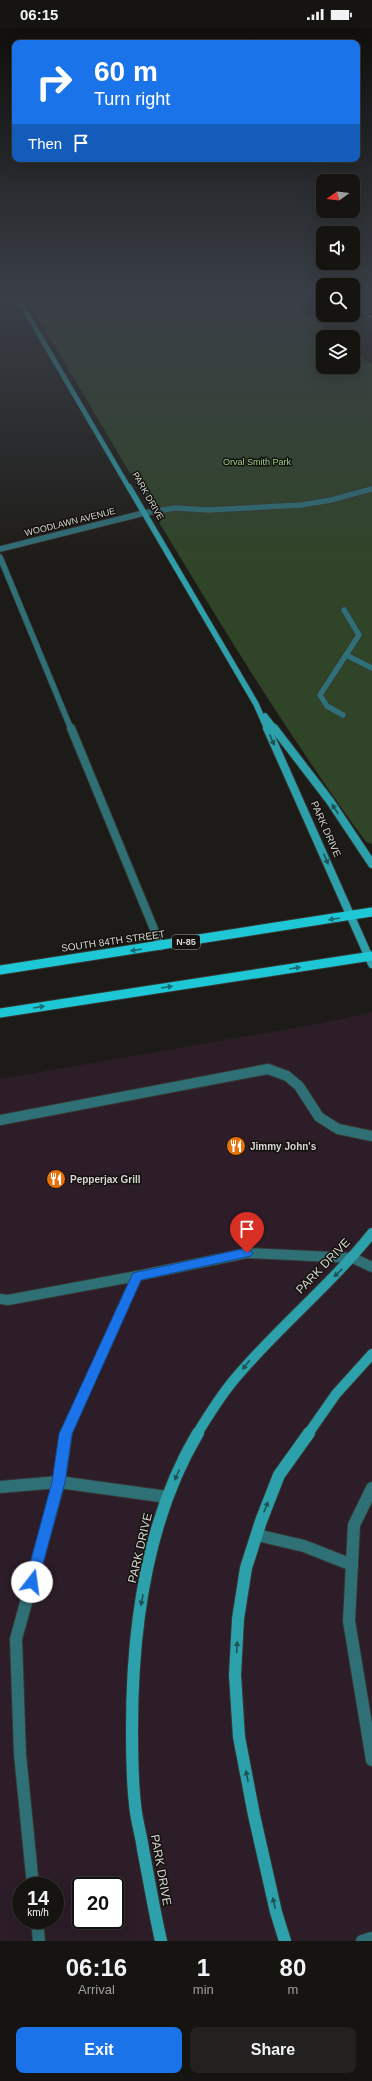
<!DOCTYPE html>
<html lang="en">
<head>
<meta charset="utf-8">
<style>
  body { margin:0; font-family:Arial,sans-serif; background:#23211f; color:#f1f3f6; height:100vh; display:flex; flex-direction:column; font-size:15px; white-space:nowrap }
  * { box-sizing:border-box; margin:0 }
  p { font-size:13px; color:#9e9e9f }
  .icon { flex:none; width:22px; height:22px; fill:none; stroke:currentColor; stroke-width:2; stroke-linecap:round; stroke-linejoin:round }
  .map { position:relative; height:1913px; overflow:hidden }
  .sheet { display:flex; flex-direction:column; background:#161411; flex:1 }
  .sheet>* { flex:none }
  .guide { position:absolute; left:12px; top:12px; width:348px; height:122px; border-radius:8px; box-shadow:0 4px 16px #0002,0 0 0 1px #353331; background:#1a73e8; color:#fff; overflow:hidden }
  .needle { width:26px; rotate:255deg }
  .controls { position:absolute; left:316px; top:146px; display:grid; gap:8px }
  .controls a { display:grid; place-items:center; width:44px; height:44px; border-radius:8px; background:#161411; box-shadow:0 4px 16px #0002,0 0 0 1px #353331; font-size:20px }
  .speed { position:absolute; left:12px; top:1849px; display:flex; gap:8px; font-size:20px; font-weight:700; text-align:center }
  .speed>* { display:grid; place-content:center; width:52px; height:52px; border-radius:50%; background:#161411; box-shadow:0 4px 16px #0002,0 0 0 1px #353331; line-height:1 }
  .speed small { font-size:10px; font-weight:400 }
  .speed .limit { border:2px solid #111; border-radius:6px; background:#fff; color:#111 }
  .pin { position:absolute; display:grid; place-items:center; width:34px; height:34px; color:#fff; margin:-41px -17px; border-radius:50% 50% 50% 0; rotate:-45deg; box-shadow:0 0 4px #0007 }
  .pin .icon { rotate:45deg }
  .me { position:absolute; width:44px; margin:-22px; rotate:15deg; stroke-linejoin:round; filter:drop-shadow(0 0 3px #0008) }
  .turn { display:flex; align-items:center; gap:14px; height:84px; padding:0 16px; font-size:18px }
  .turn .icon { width:52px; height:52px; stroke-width:2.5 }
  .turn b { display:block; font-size:28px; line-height:34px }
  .then { display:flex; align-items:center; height:38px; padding:0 16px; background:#0003; gap:8px; font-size:15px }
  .eta { display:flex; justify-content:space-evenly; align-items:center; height:68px; text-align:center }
  .eta b { font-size:24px; font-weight:700; line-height:28px }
  .button { display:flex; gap:8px; margin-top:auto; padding:8px 16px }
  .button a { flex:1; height:46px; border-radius:8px; background:#1a73e8; color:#fff; font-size:16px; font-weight:700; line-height:46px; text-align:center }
  .button a+a { background:#23211f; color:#f1f3f6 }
  .status { display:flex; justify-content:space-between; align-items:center; height:28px; padding:0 20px; background:#161411; direction:ltr }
  .status svg { height:11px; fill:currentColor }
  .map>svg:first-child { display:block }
  .commercial { fill:#2c1d28; fill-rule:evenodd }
  .green { fill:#304528 }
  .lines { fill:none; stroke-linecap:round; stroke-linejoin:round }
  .lane-far3-casing { stroke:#373531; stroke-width:7 }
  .lane-far2-casing { stroke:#373531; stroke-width:10 }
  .lane-far1-casing { stroke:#373531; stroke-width:12 }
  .lane-casing { stroke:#373531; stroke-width:14 }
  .street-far1-casing { stroke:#373531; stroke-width:7 }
  .street-casing { stroke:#373531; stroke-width:12 }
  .secondary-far4-casing { stroke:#373531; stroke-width:5.5 }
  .secondary-far3-casing { stroke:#373531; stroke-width:7 }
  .secondary-far2-casing { stroke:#373531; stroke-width:10 }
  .secondary-far1-casing { stroke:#373531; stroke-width:12 }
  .secondary-casing { stroke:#373531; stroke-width:14 }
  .primary-casing { stroke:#373531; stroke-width:11 }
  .lane-far3 { stroke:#2f7077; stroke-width:5.5 }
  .lane-far2 { stroke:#2f7077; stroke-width:8 }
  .lane-far1 { stroke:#2f7077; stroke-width:10 }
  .lane { stroke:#2f7077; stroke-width:12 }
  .street-far1 { stroke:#2f7077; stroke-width:5.5 }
  .street { stroke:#2f7077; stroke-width:10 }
  .secondary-far4 { stroke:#2ca1ac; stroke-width:4.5 }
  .secondary-far3 { stroke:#2ca1ac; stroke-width:5.5 }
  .secondary-far2 { stroke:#2ca1ac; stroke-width:8 }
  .secondary-far1 { stroke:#2ca1ac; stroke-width:10 }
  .secondary { stroke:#2ca1ac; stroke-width:12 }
  .primary { stroke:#1dc7d5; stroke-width:9 }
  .rail { stroke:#bebdb9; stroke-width:1.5; stroke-dasharray:4.5 2; stroke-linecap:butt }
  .oneway { fill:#1f5255 }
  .oneway2 { fill:#186c72 }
  .route { fill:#1a73e8; stroke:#114b97 }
  .labels { text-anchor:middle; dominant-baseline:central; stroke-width:3; stroke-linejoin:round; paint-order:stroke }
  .far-park-label { font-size:9px; fill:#9ad185; stroke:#14120e }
  .far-street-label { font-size:9px; fill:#d7d6d3; stroke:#14120e }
  .shield { fill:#14120e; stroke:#9c9b98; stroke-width:1 }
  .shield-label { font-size:9px; font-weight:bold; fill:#d7d6d3 }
  .street-label { font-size:10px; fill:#d7d6d3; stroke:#14120e }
  .poi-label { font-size:10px; font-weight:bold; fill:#d7d6d3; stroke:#14120e; text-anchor:start }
  .near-street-label { font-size:12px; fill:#d7d6d3; stroke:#14120e }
</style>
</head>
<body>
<div class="status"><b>06:15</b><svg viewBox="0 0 49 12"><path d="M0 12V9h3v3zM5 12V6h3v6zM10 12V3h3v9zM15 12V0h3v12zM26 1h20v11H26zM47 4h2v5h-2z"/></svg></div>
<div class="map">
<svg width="372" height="1913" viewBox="0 0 372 1913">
  <rect width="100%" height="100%" fill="#1d1b17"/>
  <path class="commercial" d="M372 984V1913H0V1051L323 995ZM21 1858H55V1892H21ZM81 1858H115V1892H81Z"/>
  <path class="green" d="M27 272H289L335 309H323V339H353V323L372 337V816L366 814C240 641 137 454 27 272Z"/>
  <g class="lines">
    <g class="lane-far3-casing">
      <g id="lane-far3">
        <path d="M144 485 175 480 208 482 301 477 331 472 372 461"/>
        <path d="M0 529 71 701"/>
        <path d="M346 627 372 640"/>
        <path d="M343 687 327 678 320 667 359 607 344 582"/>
      </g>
    </g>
    <g class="lane-far2-casing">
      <path id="lane-far2" d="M71 700 161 918"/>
    </g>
    <g class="lane-far1-casing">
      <g id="lane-far1">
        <path d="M0 1092 268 1041 287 1048 299 1058 319 1089 338 1101 372 1108"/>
        <path d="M0 1271 8 1272 137 1248"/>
        <path d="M66 1406 137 1248 247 1225 353 1230"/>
      </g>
    </g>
    <g class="lane-casing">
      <g id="lane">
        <path d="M66 1405 59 1454 167 1469"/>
        <path d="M0 1459 59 1454 16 1611 20 1726 33 1858"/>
        <path d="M372 1460 354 1497 349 1593 372 1732"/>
        <path d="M257 1507 304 1518 352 1537"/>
        <path d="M37 1892 39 1913"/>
        <path d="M362 1913 372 1910"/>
      </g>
    </g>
    <g class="street-far1-casing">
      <path id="street-far1" d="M0 521 144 485"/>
    </g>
    <g class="street-casing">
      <path id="street" d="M353 1230 372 1239"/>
    </g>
    <g class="secondary-far4-casing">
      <path id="secondary-far4" d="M19 272 129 460"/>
    </g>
    <g class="secondary-far3-casing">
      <g id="secondary-far3">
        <path d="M129 459 256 676 267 701"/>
        <path d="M265 688 275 701"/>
      </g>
    </g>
    <g class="secondary-far2-casing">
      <g id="secondary-far2">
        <path d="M267 700 372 936"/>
        <path d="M274 700 330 773 372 836"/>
      </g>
    </g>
    <g class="secondary-far1-casing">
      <g id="secondary-far1">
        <path d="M197 1406C208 1388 219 1370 233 1353 276 1301 330 1258 372 1205"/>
        <path d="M308 1406 336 1366 372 1326"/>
      </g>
    </g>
    <g class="secondary-casing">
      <g id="secondary">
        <path d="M161 1913C154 1882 149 1852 143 1821 141 1806 136 1791 135 1776 132 1751 132 1726 132 1700 132 1601 146 1492 198 1405"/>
        <path d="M285 1913 276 1884 254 1787 239 1709 235 1647 238 1591 246 1540 261 1493 279 1447 309 1405"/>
      </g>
    </g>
    <g class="primary-casing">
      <g id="primary">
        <path d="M0 942 372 884"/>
        <path d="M0 985 372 928"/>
      </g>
    </g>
    <use href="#lane-far3" class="lane-far3"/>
    <use href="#lane-far2" class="lane-far2"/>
    <use href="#lane-far1" class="lane-far1"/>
    <use href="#lane" class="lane"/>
    <use href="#street-far1" class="street-far1"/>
    <use href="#street" class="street"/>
    <use href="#secondary-far4" class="secondary-far4"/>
    <use href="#secondary-far3" class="secondary-far3"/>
    <use href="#secondary-far2" class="secondary-far2"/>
    <use href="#secondary-far1" class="secondary-far1"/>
    <use href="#secondary" class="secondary"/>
    <use href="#primary" class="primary"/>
    <path class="rail" d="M353 275 372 290"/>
  </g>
  <defs><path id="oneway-solid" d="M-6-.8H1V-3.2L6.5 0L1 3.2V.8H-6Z"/></defs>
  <g class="oneway">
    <use href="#oneway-solid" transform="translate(272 712) rotate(66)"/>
    <use href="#oneway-solid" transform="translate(335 781) rotate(-123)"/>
    <use href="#oneway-solid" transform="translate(326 831) rotate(66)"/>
    <use href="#oneway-solid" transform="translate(338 1245) rotate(136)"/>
    <use href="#oneway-solid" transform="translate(246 1337) rotate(128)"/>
    <use href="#oneway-solid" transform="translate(177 1447) rotate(114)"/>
    <use href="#oneway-solid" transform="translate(266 1479) rotate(-68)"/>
    <use href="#oneway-solid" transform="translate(142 1572) rotate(101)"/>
    <use href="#oneway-solid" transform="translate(237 1619) rotate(-87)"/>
    <use href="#oneway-solid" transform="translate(247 1748) rotate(-101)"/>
    <use href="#oneway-solid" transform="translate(274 1875) rotate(-103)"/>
  </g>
  <g class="oneway2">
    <use href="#oneway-solid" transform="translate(334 891) rotate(171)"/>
    <use href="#oneway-solid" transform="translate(136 922) rotate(172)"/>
    <use href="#oneway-solid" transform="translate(295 940) rotate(-9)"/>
    <use href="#oneway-solid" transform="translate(167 959) rotate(-9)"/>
    <use href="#oneway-solid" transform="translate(39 979) rotate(-9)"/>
  </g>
  <linearGradient id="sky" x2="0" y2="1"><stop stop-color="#100f0d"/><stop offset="0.5" stop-color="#3a3f47"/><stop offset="1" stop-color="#3a3f47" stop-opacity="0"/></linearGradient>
  <rect width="372" height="539" fill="url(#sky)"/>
  <path class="route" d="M247 1220 253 1225 251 1228 141 1252 72 1406 65 1454 38 1554 36 1559 32 1560 27 1559 25 1554 52 1454 59 1406 133 1245Z"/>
  <defs>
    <g id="restaurant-disc" transform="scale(1)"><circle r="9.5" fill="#e8710a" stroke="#14120e"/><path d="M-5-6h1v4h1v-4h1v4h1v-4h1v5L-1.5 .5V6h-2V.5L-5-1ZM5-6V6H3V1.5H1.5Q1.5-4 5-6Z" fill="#fff"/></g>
  </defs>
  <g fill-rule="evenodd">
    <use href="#restaurant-disc" x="236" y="1118"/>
    <use href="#restaurant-disc" x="56" y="1151"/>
  </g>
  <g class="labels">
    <g class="far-park-label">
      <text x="257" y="434">Orval Smith Park</text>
    </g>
    <g class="far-street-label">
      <text transform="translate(148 468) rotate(60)">PARK DRIVE</text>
      <text transform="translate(70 494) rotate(-14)">WOODLAWN AVENUE</text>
    </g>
    <rect class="shield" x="172" y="907" width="28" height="14" rx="3"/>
    <g class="shield-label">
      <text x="186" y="914">N-85</text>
    </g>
    <g class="street-label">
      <text transform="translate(326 801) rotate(66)">PARK DRIVE</text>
      <text transform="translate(113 913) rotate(-8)">SOUTH 84TH STREET</text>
    </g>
    <g class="poi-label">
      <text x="250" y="1118">Jimmy John's</text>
      <text x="70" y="1151">Pepperjax Grill</text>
    </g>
    <g class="near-street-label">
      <text transform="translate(323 1238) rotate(-46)">PARK DRIVE</text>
      <text transform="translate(140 1520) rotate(-77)">PARK DRIVE</text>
      <text transform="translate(161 1842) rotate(80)">PARK DRIVE</text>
    </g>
  </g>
</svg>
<div class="controls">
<a><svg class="needle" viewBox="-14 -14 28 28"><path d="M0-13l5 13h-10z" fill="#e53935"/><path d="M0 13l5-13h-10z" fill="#9e9e9f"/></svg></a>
<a><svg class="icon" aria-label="sound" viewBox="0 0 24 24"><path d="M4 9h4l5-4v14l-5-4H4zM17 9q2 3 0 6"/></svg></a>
<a><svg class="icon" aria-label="search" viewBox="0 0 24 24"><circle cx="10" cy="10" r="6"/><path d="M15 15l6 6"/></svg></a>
<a><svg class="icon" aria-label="layers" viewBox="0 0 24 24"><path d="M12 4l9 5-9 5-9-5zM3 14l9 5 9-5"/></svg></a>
</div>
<div class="speed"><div>14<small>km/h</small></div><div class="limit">20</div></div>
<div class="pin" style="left:247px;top:1225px;background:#d93025"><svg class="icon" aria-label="arrive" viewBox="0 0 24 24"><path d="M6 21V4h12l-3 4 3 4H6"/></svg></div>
<svg class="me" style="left:32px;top:1554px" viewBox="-20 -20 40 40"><circle r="19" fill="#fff"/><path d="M0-13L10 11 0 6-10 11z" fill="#1a73e8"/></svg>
<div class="guide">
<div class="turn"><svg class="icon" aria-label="right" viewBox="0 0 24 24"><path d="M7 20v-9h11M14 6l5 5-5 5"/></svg><div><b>60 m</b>Turn right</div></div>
<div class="then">Then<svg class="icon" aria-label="arrive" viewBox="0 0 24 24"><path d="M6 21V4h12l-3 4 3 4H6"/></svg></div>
</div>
</div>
<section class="sheet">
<div class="eta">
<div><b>06:16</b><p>Arrival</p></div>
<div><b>1</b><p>min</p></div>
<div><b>80</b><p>m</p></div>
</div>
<div class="button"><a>Exit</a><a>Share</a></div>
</section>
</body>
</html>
